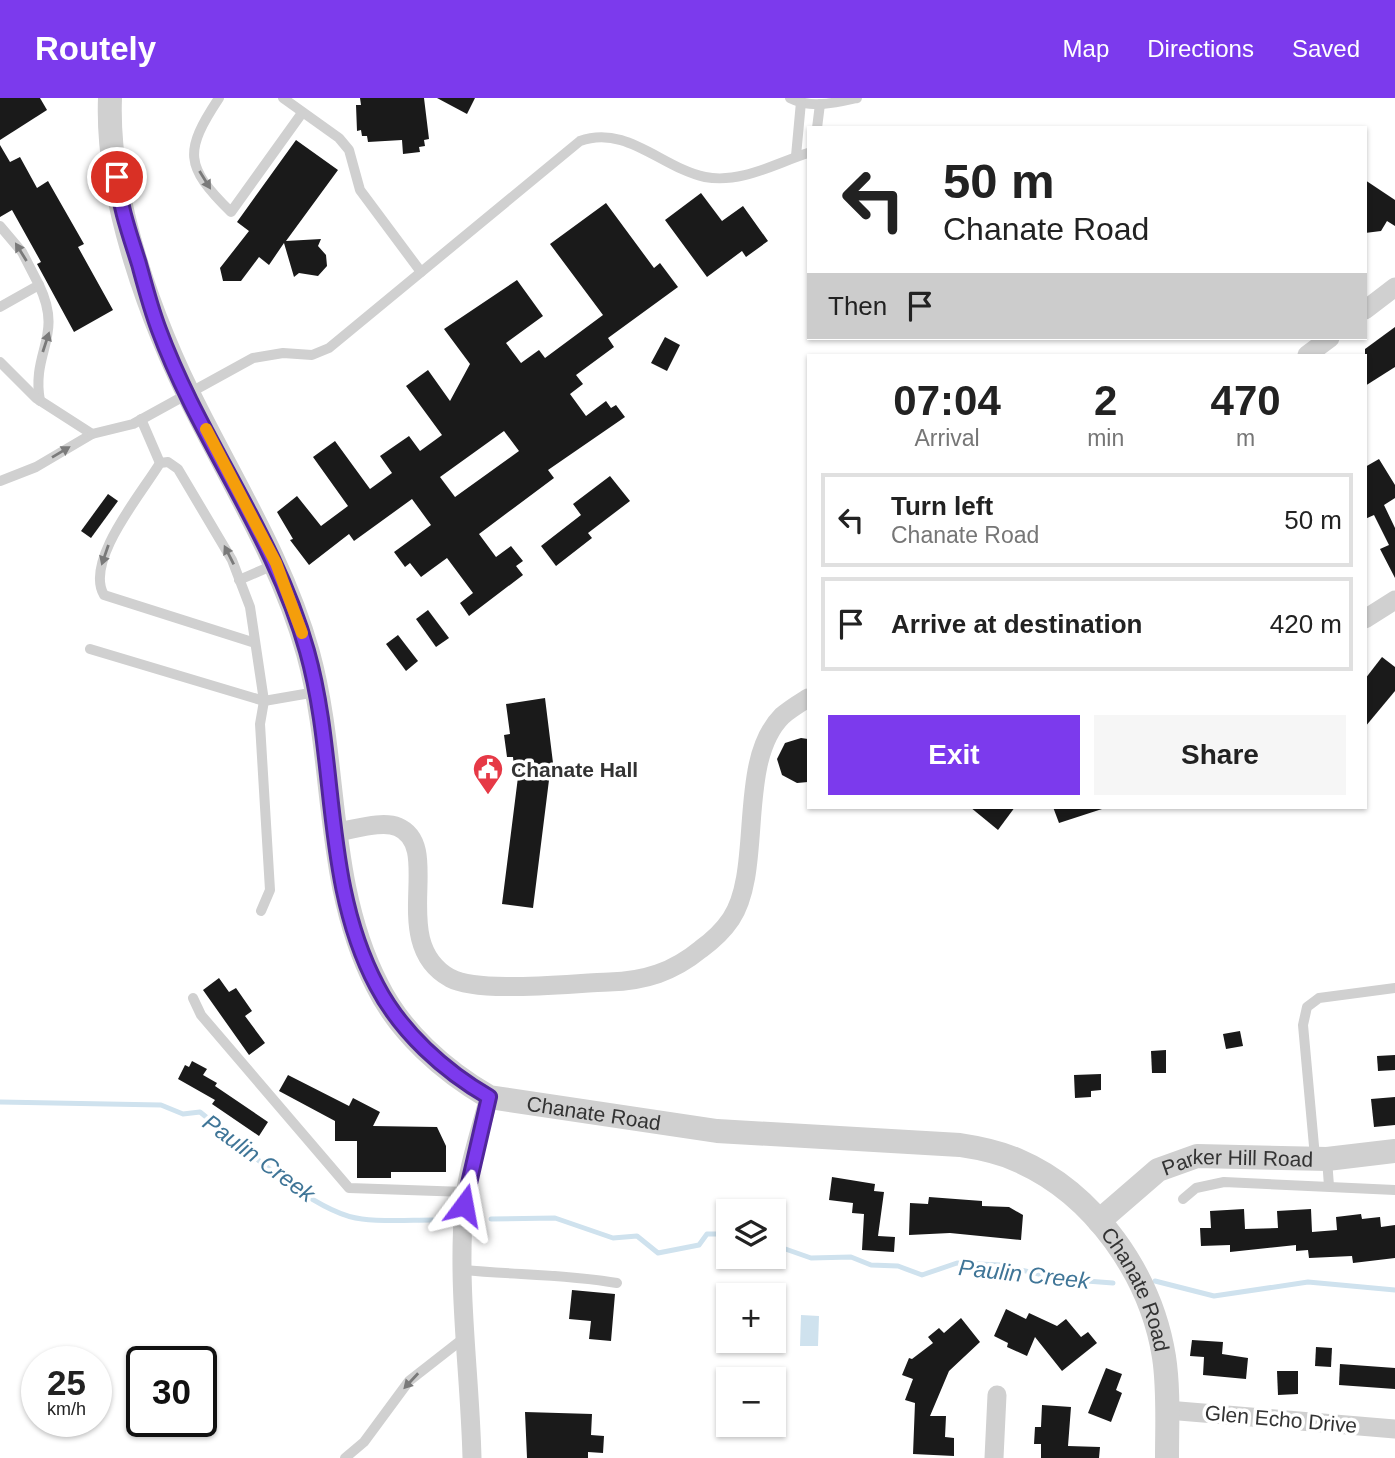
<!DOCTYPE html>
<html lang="en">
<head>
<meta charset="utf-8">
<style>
  body { margin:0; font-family:Helvetica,sans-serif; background:#f6f6f6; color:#222; height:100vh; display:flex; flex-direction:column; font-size:26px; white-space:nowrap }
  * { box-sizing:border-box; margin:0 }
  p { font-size:23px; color:#767676 }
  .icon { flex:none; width:38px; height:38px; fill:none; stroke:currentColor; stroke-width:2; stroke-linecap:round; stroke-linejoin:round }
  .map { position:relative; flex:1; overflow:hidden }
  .drawer { position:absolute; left:807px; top:256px; width:560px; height:455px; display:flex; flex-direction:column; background:#fff; border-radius:0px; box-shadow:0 2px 5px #0004 }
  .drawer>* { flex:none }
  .top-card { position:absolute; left:807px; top:28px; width:560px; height:214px; border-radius:0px; box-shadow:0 2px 5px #0004; background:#fff; color:#222; overflow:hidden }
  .tools { position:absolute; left:716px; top:1101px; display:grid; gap:14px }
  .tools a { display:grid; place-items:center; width:70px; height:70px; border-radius:0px; background:#fff; box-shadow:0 2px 5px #0004; font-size:35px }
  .speed { position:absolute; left:21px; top:1248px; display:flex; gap:14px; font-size:35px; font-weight:700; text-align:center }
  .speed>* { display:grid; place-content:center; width:91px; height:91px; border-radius:50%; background:#fff; box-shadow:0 2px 5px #0004; line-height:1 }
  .speed small { font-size:18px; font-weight:400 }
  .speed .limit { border:4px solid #111; border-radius:10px; background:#fff; color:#111 }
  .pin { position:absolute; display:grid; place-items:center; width:60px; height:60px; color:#fff; margin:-30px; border:4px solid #fff; border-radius:50%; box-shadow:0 2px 7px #0007 }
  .me { position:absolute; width:77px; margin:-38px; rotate:13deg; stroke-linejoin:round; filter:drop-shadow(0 0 5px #0008) }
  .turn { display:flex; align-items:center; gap:24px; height:147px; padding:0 21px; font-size:32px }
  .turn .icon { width:91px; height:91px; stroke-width:2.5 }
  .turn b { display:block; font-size:49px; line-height:60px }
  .then { display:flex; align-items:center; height:66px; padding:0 21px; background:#0003; gap:14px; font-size:26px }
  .eta { display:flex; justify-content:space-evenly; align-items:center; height:119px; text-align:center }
  .eta b { font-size:42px; font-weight:600; line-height:49px }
  .cta { display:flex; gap:14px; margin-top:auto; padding:14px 21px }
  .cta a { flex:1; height:80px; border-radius:0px; background:#7c3aed; color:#fff; font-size:28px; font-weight:600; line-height:80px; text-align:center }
  .cta a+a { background:#f6f6f6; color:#222 }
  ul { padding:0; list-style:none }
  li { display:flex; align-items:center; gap:21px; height:94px; margin:0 14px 10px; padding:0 7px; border:4px solid #e0e0e0; border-radius:0px }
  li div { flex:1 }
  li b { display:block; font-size:26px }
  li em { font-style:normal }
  header { display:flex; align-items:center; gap:42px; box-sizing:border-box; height:98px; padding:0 35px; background:#7c3aed; color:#fff }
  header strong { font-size:33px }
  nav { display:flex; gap:38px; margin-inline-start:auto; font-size:24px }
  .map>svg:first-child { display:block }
  .water { fill:#cfe2ee }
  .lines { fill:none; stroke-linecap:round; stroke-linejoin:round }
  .stream { stroke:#cfe2ee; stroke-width:5 }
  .building { fill:#1a1a1a; fill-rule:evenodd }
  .service { stroke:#d0d0d0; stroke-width:10 }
  .minor { stroke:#d0d0d0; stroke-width:19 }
  .tertiary { stroke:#d0d0d0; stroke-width:24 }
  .oneway { fill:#7a7a7a }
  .route-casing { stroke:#51269a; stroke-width:18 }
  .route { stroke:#7c3aed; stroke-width:12 }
  .slow { stroke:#f59e0b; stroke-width:12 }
  .labels { text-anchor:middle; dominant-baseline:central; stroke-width:7; stroke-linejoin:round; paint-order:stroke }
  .poi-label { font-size:21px; font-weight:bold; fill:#333; stroke:#fff; text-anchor:start }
  .street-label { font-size:21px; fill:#333; stroke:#fff }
  .water-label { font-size:23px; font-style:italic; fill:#3f7597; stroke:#fff }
</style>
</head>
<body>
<header>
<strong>Routely</strong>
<nav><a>Map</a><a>Directions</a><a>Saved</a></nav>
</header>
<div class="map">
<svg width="1395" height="1360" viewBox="0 0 1395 1360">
  <rect width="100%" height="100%" fill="#fff"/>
  <path class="water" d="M801 1217 819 1218 818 1248H800Z"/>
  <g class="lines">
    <g class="stream">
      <path d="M0 1004 161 1007 183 1016 200 1014C239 1045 313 1116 362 1121 385 1124 410 1122 433 1122"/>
      <path d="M491 1121 555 1120 613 1140 637 1138 658 1155 699 1147 707 1136H728"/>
      <path d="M774 1147 811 1160 851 1159 871 1167 898 1168 922 1177 957 1165 1000 1167 1060 1181 1113 1185"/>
      <path d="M1155 1183 1214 1198 1308 1184 1395 1192"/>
    </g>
  </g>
  <g class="building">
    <path d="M0 0H40L47 12 0 42Z"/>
    <path d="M360 0H424L429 41 424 42 425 48 419 49 420 54 403 56 402 42 368 44 367 38H362L361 32 357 33 356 7H361Z"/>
    <path d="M437 0H475L467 16Z"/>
    <path d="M296 42 338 72 286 143 321 141 318 148 326 157 327 168 318 178 299 175 294 179 284 145 269 167 259 159 241 183H223L220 170 249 133 237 124Z"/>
    <path d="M0 47 10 64 20 59 37 90 48 83 84 146 78 149 113 212 74 234 37 166 41 164 12 112 0 119Z"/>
    <path d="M1365 82 1395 102V128L1387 123 1381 133 1365 135Z"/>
    <path d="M701 95 722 123 743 108 768 143 746 159 742 153 707 179 665 122Z"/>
    <path d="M606 105 654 170 660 165 678 189 608 240 614 249 576 277 583 286 570 296 586 318 606 303 611 310 616 307 625 319 548 372 554 380 479 436 496 459 511 448 523 463 516 468 523 477 469 518 460 505 473 495 447 460 421 479 410 465 405 469 394 454 431 427 412 401 354 443 349 436 309 467 290 442 293 441 277 414 297 398 321 428 348 408 313 359 335 343 370 391 392 375 380 358 409 338 420 353 442 337 406 288 428 272 450 303 470 266 444 231 517 182 543 218 506 245 521 265 539 252 545 260 603 217 550 146ZM504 333 519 353 455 399 440 379Z"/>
    <path d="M1395 229V269L1365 288V251Z"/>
    <path d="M665 239 680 247 667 273 651 265Z"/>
    <path d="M1379 361 1395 387V400L1384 407 1395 430V480L1380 451 1389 447 1374 417 1365 421V369Z"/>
    <path d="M610 378 630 403 588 435 592 440 556 468 541 448 581 417 573 406Z"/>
    <path d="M108 396 118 403 91 440 81 433Z"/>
    <path d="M428 512 449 540 436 549 416 521Z"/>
    <path d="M398 537 418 563 406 573 386 546Z"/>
    <path d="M1382 559 1395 569V593L1365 629V581Z"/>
    <path d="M545 600 555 681 549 682 533 810 502 806 518 679 515 680 513 659H507L504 637 510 636 506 606Z"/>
    <path d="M801 640 808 641V684L797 685 782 677 777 661 785 645Z"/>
    <path d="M970 709H1015L998 732Z"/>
    <path d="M1053 709H1102V711L1059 725Z"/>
    <path d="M219 880 229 894 236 890 252 913 245 918 265 945 249 957 203 892Z"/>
    <path d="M1240 933 1243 948 1226 951 1223 936Z"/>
    <path d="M1166 952V975H1152L1151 953Z"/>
    <path d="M1395 957V972L1378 973 1377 958Z"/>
    <path d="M192 963 207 971 203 977 217 985 215 988 268 1024 259 1038 212 1006 215 1002 178 981 185 967 189 969Z"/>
    <path d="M1101 976V992L1091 993V999L1075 1000 1074 977Z"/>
    <path d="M288 977 349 1008 353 1000 380 1014 373 1028 437 1029 446 1048V1074H391V1080H357V1043H335V1023L279 993Z"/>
    <path d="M1395 999V1027L1374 1029 1371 1001Z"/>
    <path d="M832 1079 875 1086 874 1093 884 1094 878 1138 895 1139 894 1154 862 1152 864 1116 852 1115 853 1105 829 1102Z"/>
    <path d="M929 1099 982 1103V1108L1009 1109 1023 1117 1021 1142 950 1135 909 1137 910 1105 928 1106Z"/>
    <path d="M1244 1111 1245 1131 1278 1130 1277 1113 1311 1111 1312 1134 1337 1132 1336 1119 1361 1116 1362 1121 1380 1119 1381 1129 1395 1127V1160L1353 1165 1352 1158 1309 1160 1308 1152 1296 1153V1147L1230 1154V1147L1201 1148 1200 1130H1211L1210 1113Z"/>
    <path d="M572 1192 615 1196 611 1243 589 1241 591 1223 569 1221Z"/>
    <path d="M1006 1211 1026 1221 1029 1215 1057 1228 1066 1221 1081 1239 1088 1234 1097 1245 1062 1273 1035 1239 1027 1258 1007 1249 1008 1245 994 1238Z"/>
    <path d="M961 1220 980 1244 949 1273 930 1318H946L945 1339 954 1340V1358L913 1356 915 1305 905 1302 913 1281 902 1277 909 1260 912 1261 933 1245 928 1239 939 1230 944 1235Z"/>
    <path d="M1192 1242 1223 1244 1222 1256 1248 1260 1246 1281 1203 1277 1204 1259 1190 1258Z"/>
    <path d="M1316 1249 1332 1250 1331 1269 1315 1268Z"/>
    <path d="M1340 1266 1395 1270V1291L1339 1287Z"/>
    <path d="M1106 1270 1122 1276 1116 1292 1122 1295 1111 1324 1088 1315Z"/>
    <path d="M1277 1273H1298V1296L1278 1297Z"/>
    <path d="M1042 1307 1071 1309 1068 1348 1100 1349 1099 1360H1041V1346H1034L1035 1329H1041Z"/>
    <path d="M525 1314 592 1316 591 1337 604 1338 603 1355 588 1354V1360H527Z"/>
  </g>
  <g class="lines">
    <g class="service">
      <path d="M219 0C184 53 184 68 231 114L302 15"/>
      <path d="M283 0 339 40 349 52 360 92 421 174"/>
      <path d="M790 0C811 11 835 5 857 0"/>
      <path d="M817 30 820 6"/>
      <path d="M796 58 801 4"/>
      <path d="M0 128 22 154 39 187 0 209"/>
      <path d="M39 187C64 239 31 253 40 303"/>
      <path d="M0 264 36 300 92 336 36 369 0 383"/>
      <path d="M141 321 160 365"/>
      <path d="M92 336 133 326 253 260 283 255 312 257 329 250 580 43C626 26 662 70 705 79 741 86 776 65 808 55"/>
      <path d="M239 482 276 466"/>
      <path d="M255 545 104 497C84 463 142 395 160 365L168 364 178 371 232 462 250 509 264 603 260 626 270 792 261 813"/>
      <path d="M90 551 264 603 316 594"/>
      <path d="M193 900 201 917 349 1090 466 1094"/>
      <path d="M1315 1059 1303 927 1307 909 1319 900 1395 890"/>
      <path d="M1327 1061 1329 1088"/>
      <path d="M1183 1101 1196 1090 1224 1084 1395 1092"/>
      <path d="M464 1172C515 1177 566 1176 617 1185"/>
      <path d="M345 1360 364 1344 409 1283 464 1240"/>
    </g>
    <g class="minor">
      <path d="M1365 212 1395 189"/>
      <path d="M1307 257 1330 240"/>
      <path d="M1365 521 1395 502"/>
      <path d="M336 734C353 732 382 722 398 729 445 749 386 844 450 880 480 896 572 885 609 884 645 883 673 874 701 851 712 843 723 833 731 821 764 771 736 664 782 618 790 611 800 605 808 600"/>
      <path d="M1167 1312 1395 1331"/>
      <path d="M472 1360C470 1276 457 1192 464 1108 467 1072 480 1034 489 999"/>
      <path d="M994 1360 997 1297"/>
    </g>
    <g class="tertiary">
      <path id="s1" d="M110 0C106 101 152 226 198 315 238 394 284 469 308 555 338 664 324 784 377 887 400 934 444 973 489 999L717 1033 960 1047C980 1050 999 1054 1017 1062 1094 1095 1151 1177 1164 1259 1169 1292 1167 1326 1167 1360"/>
      <path id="s2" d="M1099 1123 1158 1072 1197 1058 1327 1061 1395 1053"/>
    </g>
  </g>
  <defs><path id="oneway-solid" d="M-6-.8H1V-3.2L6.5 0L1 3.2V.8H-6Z" transform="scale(1.75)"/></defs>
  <g class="oneway">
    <use href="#oneway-solid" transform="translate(205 82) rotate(58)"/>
    <use href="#oneway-solid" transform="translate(21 154) rotate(-122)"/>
    <use href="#oneway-solid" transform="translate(46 244) rotate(-72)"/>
    <use href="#oneway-solid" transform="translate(61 354) rotate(-31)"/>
    <use href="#oneway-solid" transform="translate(105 457) rotate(109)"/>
    <use href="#oneway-solid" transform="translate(229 457) rotate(-117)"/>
    <use href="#oneway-solid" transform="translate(411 1283) rotate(133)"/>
  </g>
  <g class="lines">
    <g class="route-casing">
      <path id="route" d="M117 79C120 110 130 137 139 166 145 188 151 211 159 232 200 343 275 438 307 553 338 663 322 785 377 888 401 934 444 973 489 999L464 1107"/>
    </g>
    <use href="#route" class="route"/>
    <path class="slow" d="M206 331 276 465 302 535"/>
  </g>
  <defs>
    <g id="civic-pin" transform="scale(1.575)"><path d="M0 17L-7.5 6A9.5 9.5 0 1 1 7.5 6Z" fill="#e63946" stroke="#fff"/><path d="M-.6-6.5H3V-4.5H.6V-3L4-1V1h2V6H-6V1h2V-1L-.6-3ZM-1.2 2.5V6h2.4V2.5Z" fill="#fff"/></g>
  </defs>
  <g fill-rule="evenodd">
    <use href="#civic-pin" x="488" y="671"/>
  </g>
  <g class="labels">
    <g class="poi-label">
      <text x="511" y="671">Chanate Hall</text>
    </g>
    <g class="street-label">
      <text stroke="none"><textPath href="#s1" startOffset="1202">Chanate Road</textPath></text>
      <text stroke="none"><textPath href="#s2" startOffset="159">Parker Hill Road</textPath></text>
      <text stroke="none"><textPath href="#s1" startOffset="1811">Chanate Road</textPath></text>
      <text transform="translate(1281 1321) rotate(5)">Glen Echo Drive</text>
    </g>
    <g class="water-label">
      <text transform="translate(259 1060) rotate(36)">Paulin Creek</text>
      <text transform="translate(1024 1176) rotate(6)">Paulin Creek</text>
    </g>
  </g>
</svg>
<div class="tools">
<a><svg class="icon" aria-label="layers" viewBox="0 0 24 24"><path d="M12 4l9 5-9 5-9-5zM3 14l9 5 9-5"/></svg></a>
<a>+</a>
<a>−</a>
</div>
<div class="speed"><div>25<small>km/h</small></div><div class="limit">30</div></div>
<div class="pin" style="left:117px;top:79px;background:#d93025"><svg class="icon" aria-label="arrive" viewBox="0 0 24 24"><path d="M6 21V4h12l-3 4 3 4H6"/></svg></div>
<svg class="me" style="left:464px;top:1107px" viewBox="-20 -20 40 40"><path d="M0-17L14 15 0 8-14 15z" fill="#7c3aed" stroke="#fff" stroke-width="4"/></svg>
<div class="top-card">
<div class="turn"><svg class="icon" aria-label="left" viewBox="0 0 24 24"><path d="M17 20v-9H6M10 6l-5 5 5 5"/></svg><div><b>50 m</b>Chanate Road</div></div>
<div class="then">Then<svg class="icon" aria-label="arrive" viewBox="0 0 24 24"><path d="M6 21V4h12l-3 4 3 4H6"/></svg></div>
</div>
<section class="drawer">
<div class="eta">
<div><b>07:04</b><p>Arrival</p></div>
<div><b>2</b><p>min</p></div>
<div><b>470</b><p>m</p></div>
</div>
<ul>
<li><svg class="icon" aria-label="left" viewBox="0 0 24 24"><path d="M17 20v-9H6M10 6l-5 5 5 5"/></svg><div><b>Turn left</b><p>Chanate Road</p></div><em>50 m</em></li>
<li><svg class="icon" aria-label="arrive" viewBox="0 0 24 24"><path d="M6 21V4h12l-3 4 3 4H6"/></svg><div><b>Arrive at destination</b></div><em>420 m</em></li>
</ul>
<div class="cta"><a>Exit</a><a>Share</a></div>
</section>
</div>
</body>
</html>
